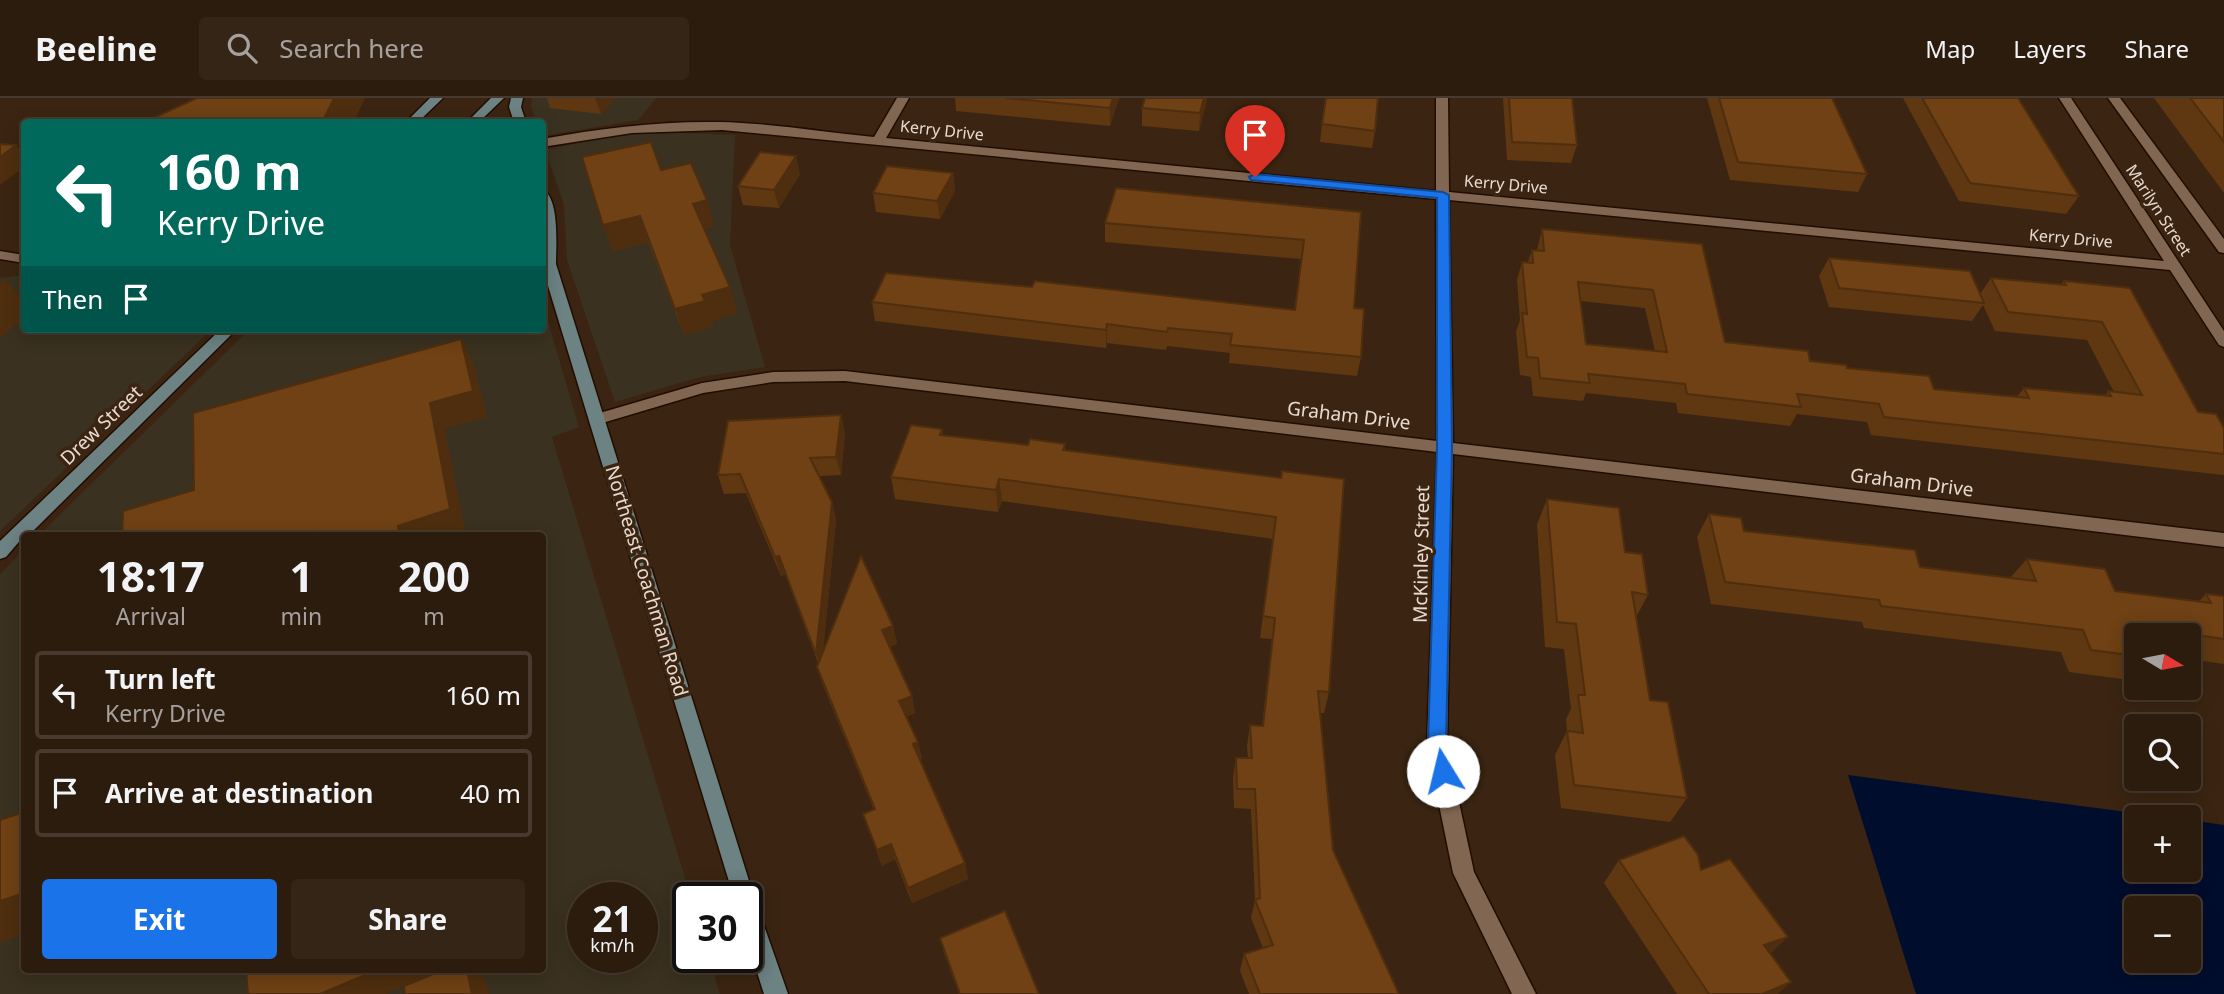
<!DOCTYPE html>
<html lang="en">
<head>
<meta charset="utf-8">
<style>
  body { margin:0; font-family:"Noto Sans",sans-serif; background:#342517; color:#f1f3f6; height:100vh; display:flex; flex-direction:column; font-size:26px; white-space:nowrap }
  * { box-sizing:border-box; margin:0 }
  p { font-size:23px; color:#a6a19e }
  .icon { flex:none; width:38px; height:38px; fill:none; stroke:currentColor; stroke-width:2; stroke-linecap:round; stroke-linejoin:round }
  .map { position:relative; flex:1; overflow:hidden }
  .sheet { position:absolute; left:21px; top:434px; width:525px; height:441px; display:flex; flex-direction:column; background:#2c1c0e; border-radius:7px; box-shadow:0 4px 18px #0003,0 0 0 2px #483a2e }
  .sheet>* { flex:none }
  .banner { position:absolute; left:21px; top:21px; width:525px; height:214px; border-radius:7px; box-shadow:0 4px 18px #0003,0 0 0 2px #483a2e; background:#00695c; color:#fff; overflow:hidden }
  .needle { width:46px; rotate:100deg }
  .tools { position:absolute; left:2124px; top:525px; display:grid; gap:14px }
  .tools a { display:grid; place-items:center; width:77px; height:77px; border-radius:7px; background:#2c1c0e; box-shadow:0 4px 18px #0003,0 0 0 2px #483a2e; font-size:35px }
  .speed { position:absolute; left:567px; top:784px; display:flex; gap:14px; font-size:35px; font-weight:700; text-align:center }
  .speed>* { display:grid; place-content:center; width:91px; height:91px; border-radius:50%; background:#2c1c0e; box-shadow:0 4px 18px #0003,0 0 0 2px #483a2e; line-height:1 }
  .speed small { font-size:18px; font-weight:400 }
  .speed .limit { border:4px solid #111; border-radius:10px; background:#fff; color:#111 }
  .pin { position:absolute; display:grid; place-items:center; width:60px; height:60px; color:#fff; margin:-72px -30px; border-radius:50% 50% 50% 0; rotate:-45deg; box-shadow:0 0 7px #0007 }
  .pin .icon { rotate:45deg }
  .me { position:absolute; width:77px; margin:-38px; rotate:351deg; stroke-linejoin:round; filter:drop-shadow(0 0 5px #0008) }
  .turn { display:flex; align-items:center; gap:24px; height:147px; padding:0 21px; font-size:32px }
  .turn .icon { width:91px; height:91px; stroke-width:2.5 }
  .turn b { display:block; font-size:49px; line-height:60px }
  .then { display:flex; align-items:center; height:66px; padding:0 21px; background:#0003; gap:14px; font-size:26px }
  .eta { display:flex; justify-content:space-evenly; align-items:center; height:119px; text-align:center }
  .eta b { font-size:42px; font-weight:700; line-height:49px }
  .cta { display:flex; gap:14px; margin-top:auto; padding:14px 21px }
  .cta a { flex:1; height:80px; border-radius:7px; background:#1a73e8; color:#fff; font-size:28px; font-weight:700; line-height:80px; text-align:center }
  .cta a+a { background:#342517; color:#f1f3f6 }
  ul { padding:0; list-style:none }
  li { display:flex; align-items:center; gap:21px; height:88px; margin:0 14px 10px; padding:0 7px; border:4px solid #483a2e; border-radius:7px }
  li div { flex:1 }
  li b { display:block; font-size:26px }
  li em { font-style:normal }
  header { display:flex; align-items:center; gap:42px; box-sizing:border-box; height:98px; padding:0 35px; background:#2c1c0e; border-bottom:2px solid #483a2e }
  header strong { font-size:33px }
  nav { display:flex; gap:38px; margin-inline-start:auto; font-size:24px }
  .search { width:490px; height:63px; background:#342517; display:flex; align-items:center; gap:18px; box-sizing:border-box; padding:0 24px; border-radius:7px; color:#a6a19e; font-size:26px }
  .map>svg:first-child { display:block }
  .commercial { fill:#3a3120; fill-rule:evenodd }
  .water { fill:#000d2c; fill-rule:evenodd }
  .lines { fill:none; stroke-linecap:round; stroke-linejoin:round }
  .street-casing { stroke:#210d00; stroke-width:3 }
  .secondary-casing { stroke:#210d00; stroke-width:3 }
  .street { fill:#816752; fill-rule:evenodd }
  .secondary { fill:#6c8283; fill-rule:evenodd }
  .wall { fill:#5f3811; fill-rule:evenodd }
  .shaded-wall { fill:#4e2e0e }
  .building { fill:#6f4114; stroke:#4e2e0e; stroke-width:2; fill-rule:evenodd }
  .route { fill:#1a73e8; stroke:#114b97; stroke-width:2 }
  .labels { text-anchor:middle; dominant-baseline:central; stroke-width:7; stroke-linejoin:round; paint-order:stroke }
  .far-street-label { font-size:16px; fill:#e9dacf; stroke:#3b2512 }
  .street-label { font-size:19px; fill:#e9dacf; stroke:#3b2512 }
</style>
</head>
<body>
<header>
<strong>Beeline</strong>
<div class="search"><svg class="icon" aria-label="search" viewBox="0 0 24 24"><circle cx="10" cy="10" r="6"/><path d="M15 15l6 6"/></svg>Search here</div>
<nav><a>Map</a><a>Layers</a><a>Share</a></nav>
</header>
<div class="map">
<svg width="2224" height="896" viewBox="0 0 2224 896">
  <rect width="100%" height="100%" fill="#3b2512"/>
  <g class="commercial">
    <path d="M532 0H656L638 22 543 38 542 24H536L531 8Z"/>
    <path d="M661 34 735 37 730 147 765 269 700 279 615 304 567 162 564 107 545 52 608 39Z"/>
    <path d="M24 177V231H212L0 433V180Z"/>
    <path d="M543 207 579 329 552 339 691 800H688V859H709L720 896H0V476L24 452V872H542V438L39 437 250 231H542ZM583 800H642V859H583Z"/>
  </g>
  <path class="water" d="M1848 677 2165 719H2137V772H2189V722L2224 727V896H1916ZM2189 810V863H2137V810Z"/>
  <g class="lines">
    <g class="street-casing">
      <g id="street">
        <path d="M897 0H909L886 40 1436 93V0H1448L1449 94 2164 163 2059 0H2071L2224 233V249L2219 247 2170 172 1449 102 1453 345 2224 435V449L1453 356 1447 648 1474 774 1536 896H1512L1453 775 1427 648 1437 354 845 283 773 284 703 295 599 326 593 325 591 321 593 317 702 285 773 274 845 273 1437 343 1436 101 722 32 632 35 542 49V41C601 30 660 23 719 24 770 25 823 34 874 39Z"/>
        <path d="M2108 0H2120L2224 141V155L2219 154Z"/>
        <path d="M0 153 24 157V165L0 161Z"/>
      </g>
    </g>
    <g class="secondary-casing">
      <g id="secondary">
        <path d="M430 0H443L418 24H406Z"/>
        <path d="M491 0H504L479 24H467Z"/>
        <path d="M511 0H523L521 9 526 24H514L509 9Z"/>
        <path d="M542 91C560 99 556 148 556 166L755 802 788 896H764L747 843V800H734L542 168Z"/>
        <path d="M221 231H237L28 438H24L6 459 0 461V443Z"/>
      </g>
    </g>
    <use href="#street" class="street"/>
    <use href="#secondary" class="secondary"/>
  </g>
  <g class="wall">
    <path d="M547 0H615L601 16 550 10Z"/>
    <path d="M955 0H1119L1110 28 956 13Z"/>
    <path d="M1145 0H1207L1199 33 1142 28V10Z"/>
    <path d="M1325 0 1375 33 1372 50 1320 44Z"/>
    <path d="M1503 0H1572L1577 47 1571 65 1507 62Z"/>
    <path d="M1707 0H1832L1867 76 1858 94 1730 82Z"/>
    <path d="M1903 0H2018L2079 98 2066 116 1959 103Z"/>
    <path d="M2154 0H2224V95Z"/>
    <path d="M661 72 707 102 714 128 704 131 738 215 711 223 713 229 684 237 648 144 613 153 603 127Z"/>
    <path d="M953 75 955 93 940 121 876 114 873 95Z"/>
    <path d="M800 76 779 110 743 107 738 88Z"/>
    <path d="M1361 114 1354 210 1361 259 1357 278 1229 265 1230 255 1167 248 1166 252 1107 245 1106 250 875 223 872 204 1032 189 1295 212 1301 161 1105 144V125Z"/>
    <path d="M1542 131 1702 146 1725 244 1847 270 1934 291 2017 299 2024 290 2105 298 2108 293 2114 294 2087 242 1995 233 1983 207 1972 223 1829 209 1819 178 1829 160 1980 196 1991 180 2061 187 2064 183 2198 314 2224 330V376L2223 377 1871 337 1867 324 1797 316 1790 328 1678 315 1676 305 1586 295 1583 303 1533 298 1531 279 1520 277 1516 234 1520 222 1517 182 1522 164H1528L1532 152H1537ZM1581 203 1645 210 1655 253 1586 246Z"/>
    <path d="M942 331 943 337 1028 347 1065 346V352L1281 380 1329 594 1324 615H1320L1333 752 1399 896H1249L1240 873 1244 856 1263 850 1251 820 1255 802 1251 711 1234 710 1233 680 1236 660H1248L1247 648 1250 627 1262 628 1272 541 1260 540 1273 441 1002 403 998 414 895 401 891 379Z"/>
    <path d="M845 335 841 377 819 378 832 404 836 422 823 553 893 528 897 546 889 549 912 598 915 615 906 619 922 660 920 661 965 765 968 781 912 805 895 761 882 768 863 716 874 712 823 587 817 569 818 565 785 476 781 478 746 395 724 396 718 377Z"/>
    <path d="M1547 401 1625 454 1648 497 1636 519 1650 602 1687 700 1670 724 1561 710 1555 657 1567 633 1566 621 1571 611 1564 551 1545 549 1537 427Z"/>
    <path d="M1709 416 1744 433 1920 469 2010 480 2027 461 2115 493 2198 504 2206 496 2224 498V566L2189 561V537H2137V583L2069 574 2061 554 1864 530 1862 524 1711 506 1697 439Z"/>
    <path d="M1619 762 1701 772 1771 856 1778 896H1677L1604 785Z"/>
    <path d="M940 840 1039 896H959L944 855Z"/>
  </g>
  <g class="shaded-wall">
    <path d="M334 0H365L354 24H317Z"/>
    <path d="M595 0H615L601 16Z"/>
    <path d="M1113 0H1119L1110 28V10Z"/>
    <path d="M1204 0H1207V2L1199 33 1200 15Z"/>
    <path d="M16 47 24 58V69L0 87V59Z"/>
    <path d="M796 58 800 76 779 110 774 92Z"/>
    <path d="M953 75 955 93 940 121 937 103Z"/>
    <path d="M707 102 714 128 701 131 693 106Z"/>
    <path d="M640 118 648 144 613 153 603 127Z"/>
    <path d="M5 181 24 204V220L0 240V185Z"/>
    <path d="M730 189 738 215 711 223 713 229 684 237 675 211 702 197Z"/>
    <path d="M1107 226V245L1106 250V232Z"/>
    <path d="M461 241 474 267 487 319 445 331 466 437 387 438 430 305Z"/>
    <path d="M841 317 845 335 841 377 836 359Z"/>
    <path d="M999 381 1002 403 998 414 996 392Z"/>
    <path d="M832 404 836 422 821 573 816 556Z"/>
    <path d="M315 433 318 438H301Z"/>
    <path d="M779 458 785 476 781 478 775 459Z"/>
    <path d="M893 528 897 546 886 550 882 532Z"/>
    <path d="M912 598 915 615 903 620 899 603Z"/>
    <path d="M918 644 922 660 917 662 913 646Z"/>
    <path d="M891 746 895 761 882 768 877 752Z"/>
    <path d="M965 765 968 781 912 805 908 790Z"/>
    <path d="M24 795V836L0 845V803Z"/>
    <path d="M1788 839 1767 859 1764 847Z"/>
    <path d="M377 872H425L426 878 386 896H320Z"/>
    <path d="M467 872H476L486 882 489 896H472Z"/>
    <path d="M1791 884 1778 896H1762Z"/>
  </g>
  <g class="building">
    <path d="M197 0H334L324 21 317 24H165L149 22Z"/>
    <path d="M1006 0H1113L1110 10Z"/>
    <path d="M1145 0H1204L1200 15 1142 10Z"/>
    <path d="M1326 0H1378L1375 33 1322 26Z"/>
    <path d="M1509 0H1572L1577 47 1512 44Z"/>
    <path d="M1719 0H1832L1867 76 1738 64Z"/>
    <path d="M1922 0H2018L2079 98 1970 85Z"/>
    <path d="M2190 0H2224V44Z"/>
    <path d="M651 44 661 72 691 65 707 102 693 106 730 189 702 197 705 203 675 211 640 118 603 127 582 59Z"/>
    <path d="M0 46 16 47 0 59Z"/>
    <path d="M760 54 796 58 774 92 738 88Z"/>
    <path d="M887 68 953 75 937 103 873 95Z"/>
    <path d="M1116 90 1361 114 1354 210 1364 211 1361 259 1230 247 1232 236 1168 230 1167 234 1107 226 1106 232 872 204 886 175 1032 189 1035 183 1295 212 1304 142 1105 125Z"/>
    <path d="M1542 131 1702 146 1725 244 1808 253 1810 263 1846 267 1847 270 1929 278 1934 291 2029 300 2024 290 2111 298 2108 293 2142 297 2102 224 2008 214 1991 180 2066 187 2064 183 2130 190 2198 314 2216 316 2224 330V356L1884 319 1879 306 1797 296 1801 309 1687 296 1685 286 1588 276 1590 285 1540 280 1538 260 1527 259 1522 215 1527 216 1522 164 1533 165 1532 152 1544 153ZM1578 184 1653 192 1667 254 1586 246Z"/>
    <path d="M1829 160 1970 173 1984 205 1839 190Z"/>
    <path d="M461 241 473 293 430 305 450 411 398 428 399 434 387 438H368L367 436 363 438H315V433L301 438H122L123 413 194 392 193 315Z"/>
    <path d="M841 317 836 359 810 360 832 404 816 556 779 458 775 459 740 376 718 377 728 323Z"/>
    <path d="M911 327 942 331 940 337 1028 347 1030 341 1065 346 1063 352 1281 380 1282 373 1344 381 1329 594 1318 593 1333 752 1399 896H1260L1244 856 1273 847 1255 802 1260 800 1255 691H1237L1236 660H1252L1250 627 1263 628 1275 520 1263 518 1276 419 999 381 996 392 891 379Z"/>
    <path d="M1547 401 1619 410 1625 454 1642 456 1648 497 1632 494 1650 602 1668 604 1687 700 1574 687 1567 633 1583 635 1578 597H1585L1576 526 1557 524Z"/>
    <path d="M1709 416 1741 420 1744 433 1915 452 1920 469 2036 483 2027 461 2105 471 2115 493 2211 505 2206 496 2224 498V541L2196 537 2202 549 2189 547V537H2137V558L2091 552 2083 532 1881 508 1879 502 1725 484Z"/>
    <path d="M861 458 893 528 882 532 912 598 899 603 918 644 913 646 965 765 908 790 891 746 877 752 863 716 875 711 817 569Z"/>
    <path d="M24 714V795L0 803V722Z"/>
    <path d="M1684 738 1698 757 1701 772 1730 761 1788 839 1764 847 1791 884 1762 896H1709L1619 762Z"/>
    <path d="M1005 813 1039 896H960L940 840Z"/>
    <path d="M246 872H377L320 896H248Z"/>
    <path d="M443 872H467L472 896H405L404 888Z"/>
  </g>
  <path class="route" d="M1255 76 1443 94 1449 97 1452 350 1446 648 1452 673 1449 679H1436L1428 648 1437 350V100L1251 82 1249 79Z"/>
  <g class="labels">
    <g class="far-street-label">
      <text transform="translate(942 32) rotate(6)">Kerry Drive</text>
      <text transform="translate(1506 86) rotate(5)">Kerry Drive</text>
      <text transform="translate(2159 112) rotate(57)">Marilyn Street</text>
      <text transform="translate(2071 140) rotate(5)">Kerry Drive</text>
    </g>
    <g class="street-label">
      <text transform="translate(1349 317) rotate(7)">Graham Drive</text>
      <text transform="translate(101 327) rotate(-44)">Drew Street</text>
      <text transform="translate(1912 384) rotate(7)">Graham Drive</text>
      <text transform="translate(1421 456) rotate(-89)">McKinley Street</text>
      <text transform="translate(647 483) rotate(73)">Northeast Coachman Road</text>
    </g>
  </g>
</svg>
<div class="tools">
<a><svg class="needle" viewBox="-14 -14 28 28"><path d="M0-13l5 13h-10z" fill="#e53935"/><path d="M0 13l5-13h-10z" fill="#a6a19e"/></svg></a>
<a><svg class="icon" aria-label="search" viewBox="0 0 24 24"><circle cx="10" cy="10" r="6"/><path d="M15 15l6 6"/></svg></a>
<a>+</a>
<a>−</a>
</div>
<div class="speed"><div>21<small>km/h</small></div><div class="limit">30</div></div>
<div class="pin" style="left:1255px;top:79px;background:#d93025"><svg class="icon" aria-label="arrive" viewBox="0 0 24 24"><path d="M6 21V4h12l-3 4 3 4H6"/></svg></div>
<svg class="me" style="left:1443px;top:673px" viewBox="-20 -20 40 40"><circle r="19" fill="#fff"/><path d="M0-13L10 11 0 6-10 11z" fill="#1a73e8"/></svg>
<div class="banner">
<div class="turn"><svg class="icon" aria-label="left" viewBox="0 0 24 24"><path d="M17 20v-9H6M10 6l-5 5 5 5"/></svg><div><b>160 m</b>Kerry Drive</div></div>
<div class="then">Then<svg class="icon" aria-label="arrive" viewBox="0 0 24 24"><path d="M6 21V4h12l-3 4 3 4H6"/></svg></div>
</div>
<section class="sheet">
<div class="eta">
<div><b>18:17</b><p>Arrival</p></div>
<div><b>1</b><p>min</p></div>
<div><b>200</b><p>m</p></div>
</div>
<ul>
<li><svg class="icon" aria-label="left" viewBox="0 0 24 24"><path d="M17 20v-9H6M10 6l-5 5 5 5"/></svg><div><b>Turn left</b><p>Kerry Drive</p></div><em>160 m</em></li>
<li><svg class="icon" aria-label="arrive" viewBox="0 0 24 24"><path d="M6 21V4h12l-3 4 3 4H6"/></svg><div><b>Arrive at destination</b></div><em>40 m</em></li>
</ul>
<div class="cta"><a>Exit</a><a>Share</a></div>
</section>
</div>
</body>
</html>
